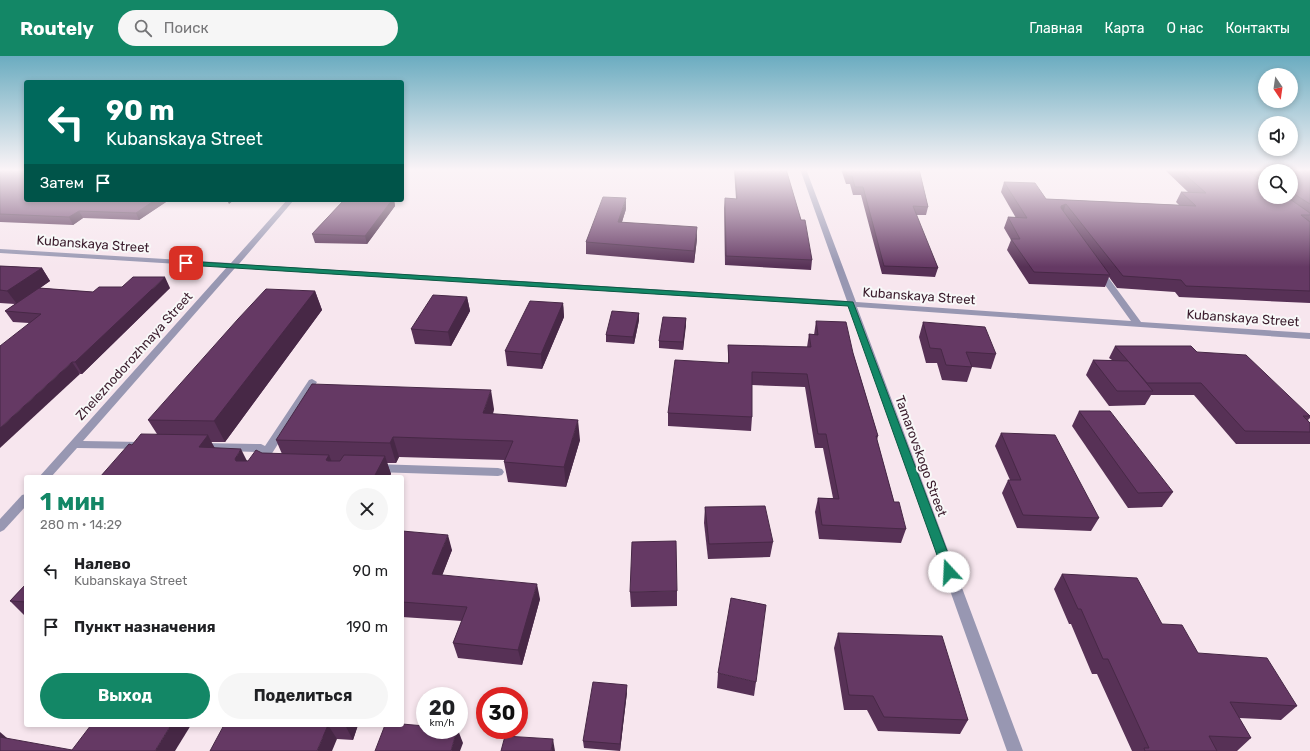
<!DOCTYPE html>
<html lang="ru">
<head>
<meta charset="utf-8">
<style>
  body { margin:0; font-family:Rubik,sans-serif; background:#f6f6f6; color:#202124; height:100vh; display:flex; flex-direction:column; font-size:15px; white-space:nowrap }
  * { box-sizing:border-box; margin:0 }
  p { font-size:13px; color:#757577 }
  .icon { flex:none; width:22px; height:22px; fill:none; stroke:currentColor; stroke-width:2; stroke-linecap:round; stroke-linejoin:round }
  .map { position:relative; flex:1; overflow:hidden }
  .details { position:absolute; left:24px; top:419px; width:380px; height:252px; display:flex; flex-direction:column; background:#fff; border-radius:4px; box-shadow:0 2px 6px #0003 }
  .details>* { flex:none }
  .guide { position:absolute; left:24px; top:24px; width:380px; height:122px; border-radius:4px; box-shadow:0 2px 6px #0003; background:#00695c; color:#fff; overflow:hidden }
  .needle { width:26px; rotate:167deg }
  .tools { position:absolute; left:1258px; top:12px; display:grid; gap:8px }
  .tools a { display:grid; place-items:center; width:40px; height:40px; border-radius:50%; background:#fff; box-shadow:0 2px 6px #0003; font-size:20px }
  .speed { position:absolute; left:416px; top:631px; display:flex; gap:8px; font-size:20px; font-weight:700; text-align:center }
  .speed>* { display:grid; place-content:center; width:52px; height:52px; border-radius:50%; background:#fff; box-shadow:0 2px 6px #0003; line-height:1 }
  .speed small { font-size:10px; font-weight:400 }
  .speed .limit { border:6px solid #d22; background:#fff; color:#111 }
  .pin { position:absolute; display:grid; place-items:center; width:34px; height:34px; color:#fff; margin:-17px; border-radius:8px; box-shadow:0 2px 6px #0006 }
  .me { position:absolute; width:44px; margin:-22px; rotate:340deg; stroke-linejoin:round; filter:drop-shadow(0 0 3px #0008) }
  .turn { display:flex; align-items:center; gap:14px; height:84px; padding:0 16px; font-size:18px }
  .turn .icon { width:52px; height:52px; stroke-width:2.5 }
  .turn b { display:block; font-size:28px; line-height:34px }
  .then { display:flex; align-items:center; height:38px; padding:0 16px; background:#0003; gap:8px; font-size:15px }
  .round { display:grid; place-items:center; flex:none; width:42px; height:42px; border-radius:21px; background:#f6f6f6 }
  .head { display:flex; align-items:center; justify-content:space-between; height:68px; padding:0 16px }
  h1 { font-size:24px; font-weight:700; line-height:30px; color:#138766 }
  .button { display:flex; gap:8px; margin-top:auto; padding:8px 16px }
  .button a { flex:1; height:46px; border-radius:24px; background:#138766; color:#fff; font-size:16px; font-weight:700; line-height:46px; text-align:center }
  .button a+a { background:#f6f6f6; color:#202124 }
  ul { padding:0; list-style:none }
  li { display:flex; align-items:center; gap:12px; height:56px; padding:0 16px }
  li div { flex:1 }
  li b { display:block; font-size:15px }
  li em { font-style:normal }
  header { display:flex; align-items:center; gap:24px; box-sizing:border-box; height:56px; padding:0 20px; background:#138766; color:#fff }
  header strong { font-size:19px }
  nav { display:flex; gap:22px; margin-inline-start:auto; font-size:14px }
  .search { width:280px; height:36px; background:#f6f6f6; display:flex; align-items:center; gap:10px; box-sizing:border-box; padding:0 14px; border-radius:22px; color:#757577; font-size:15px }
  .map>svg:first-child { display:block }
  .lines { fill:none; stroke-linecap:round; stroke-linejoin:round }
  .minor { fill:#9897b2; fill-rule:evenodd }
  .wall { fill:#573156; fill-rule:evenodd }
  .shaded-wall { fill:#472846 }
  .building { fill:#653964; stroke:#472846 }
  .route { fill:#138766; stroke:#0c5842 }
  .labels { text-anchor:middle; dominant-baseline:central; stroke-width:4; stroke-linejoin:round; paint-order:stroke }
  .street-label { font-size:13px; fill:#3b1d2d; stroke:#f8f8f8 }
</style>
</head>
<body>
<header>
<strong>Routely</strong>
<div class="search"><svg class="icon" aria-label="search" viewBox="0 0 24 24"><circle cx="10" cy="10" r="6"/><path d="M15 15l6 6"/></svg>Поиск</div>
<nav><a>Главная</a><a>Карта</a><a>О нас</a><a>Контакты</a></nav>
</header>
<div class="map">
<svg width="1310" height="695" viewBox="0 0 1310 695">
  <rect width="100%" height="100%" fill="#f7e6ee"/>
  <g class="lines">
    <g class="minor">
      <path d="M800 113H806L856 246 1131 265 1095 215 1099 213H1102L1141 266 1310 277V283L857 251 1023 695H1007L849 250 235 212 83 385 142 386 146 387 147 390 146 393 77 392 51 421H39L227 211 0 197V193L231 207 287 144H294L239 208 847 245Z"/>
      <path d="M312 323 317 326 271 399 275 408 274 411 270 412 265 408 257 421H245L260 399 258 396 198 394 197 391 198 388 202 387 261 388 265 390 309 324Z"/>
      <path d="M375 408 498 412 502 413 504 416 502 419 498 420 375 416 371 415 369 412 371 409Z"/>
      <path d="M26 438V450L4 474 0 476V463L22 439Z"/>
    </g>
  </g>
  <g class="wall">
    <path d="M0 113 26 144H169L139 164 83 162 73 169 0 166Z"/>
    <path d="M734 113H786L812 204 811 214 725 209 724 152 725 142 736 143Z"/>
    <path d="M841 113H919L928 151 926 159H916L938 212 935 221 882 218 861 139H853L850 128H846Z"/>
    <path d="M1164 113H1310V247L1179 241 1175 236 1117 232 1109 221 1105 231 1029 228 1007 194 1011 184 1004 172 1008 161 1016 162 1001 136 1004 126 1046 143 1179 149 1176 146 1181 136H1188ZM1265 115H1291V141H1265Z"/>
    <path d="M344 144H394L395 150 367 188 315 187 312 178Z"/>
    <path d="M626 153 622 166 697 183 694 207 586 198V186Z"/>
    <path d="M0 210 42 212 50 225 40 232 93 236 170 232 82 318H80L29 267 13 266 5 255 15 248 0 247Z"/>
    <path d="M315 235 322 254 225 386H211L215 392 248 405 262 397 282 398 276 384 494 353 493 358 580 384 566 431 508 426 504 406 505 404 399 401 396 407H387L391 418 389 421H100L132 389 157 378 148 364Z"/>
    <path d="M467 241 470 255 451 290 415 288 411 273Z"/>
    <path d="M563 247 564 261 542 313 507 310 505 295Z"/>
    <path d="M639 257V264L634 288 606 286V279Z"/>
    <path d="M686 262 683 294 659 292V285Z"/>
    <path d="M816 265 853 297 878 380 877 384 894 446 906 473 901 487 819 483 815 456 818 442H833L823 392H815L805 331 752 329V361L751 375 668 370V357L728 307V289L807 291 809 278 814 279Z"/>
    <path d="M923 266 996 298 991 313 972 311 967 326 942 324 937 307H926L919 281Z"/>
    <path d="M1115 290 1197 296 1310 360V362L1308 364 1310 367V388H1236L1194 339H1151L1145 349 1109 350 1086 319 1093 304H1112L1109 302Z"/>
    <path d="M1079 355 1173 436 1162 451 1128 452 1072 370Z"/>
    <path d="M1001 377 1099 462 1091 475 1017 472 1002 437 1008 424H1010L995 390Z"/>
    <path d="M705 451 773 486 770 501 708 503 704 467Z"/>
    <path d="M402 475 452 494 442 519 540 543 522 609 458 602 453 587 462 565 402 561Z"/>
    <path d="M1062 518 1162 568 1198 597 1297 650 1281 664 1239 662 1251 682 1237 695H1132L1097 618H1092L1071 568H1069L1054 533Z"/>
    <path d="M26 528V561L10 545Z"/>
    <path d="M677 535V550L631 551 630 536Z"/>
    <path d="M838 577 968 664 960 678 878 675 867 654H844L834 592Z"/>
    <path d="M718 617 756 626 754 640 717 632Z"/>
    <path d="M627 636 620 695 584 692 583 685Z"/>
    <path d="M224 669H358L353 684 337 683Z"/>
  </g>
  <g class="shaded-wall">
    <path d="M626 142V153L618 178V166Z"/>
    <path d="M155 144H169L139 164 136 157Z"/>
    <path d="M227 144H234L229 148Z"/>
    <path d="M392 144H394L395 150 367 188 365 180Z"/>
    <path d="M1066 148 1062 159 1057 161 1061 150Z"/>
    <path d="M79 155 83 162 73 169 69 161Z"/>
    <path d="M697 171V183L694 207V195Z"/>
    <path d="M42 212 50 225 17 248 7 235Z"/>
    <path d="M165 221 170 232 82 318 75 306Z"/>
    <path d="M315 235 322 254 225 386 214 365Z"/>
    <path d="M467 241 470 255 451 290 448 276Z"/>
    <path d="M563 247 564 261 542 313 541 298Z"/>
    <path d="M639 257V264L634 288 633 281Z"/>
    <path d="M686 262V270L683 294V286Z"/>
    <path d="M72 306 80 318 0 392V372Z"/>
    <path d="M491 334 494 353 487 377 483 357Z"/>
    <path d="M578 364 580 384 566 431 564 411Z"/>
    <path d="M208 379 217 397 199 391Z"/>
    <path d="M393 381 399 401 396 407 390 387Z"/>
    <path d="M241 393 250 411 244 420 235 403Z"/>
    <path d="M329 399 336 416 326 404Z"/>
    <path d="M385 400 391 418 389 421H374Z"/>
    <path d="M448 479 452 494 437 533 432 518Z"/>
    <path d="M537 528 540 543 522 609 518 594Z"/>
    <path d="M627 629V636L620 695V688Z"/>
    <path d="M171 669H191L175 695H155Z"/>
    <path d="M328 669 337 683 332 695H317Z"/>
    <path d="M345 669H358L353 684Z"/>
    <path d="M457 674H458L463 687 460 695H451Z"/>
    <path d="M0 676 14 688 0 684Z"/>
    <path d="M553 683 555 695H551Z"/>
  </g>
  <g class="building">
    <path d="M0 113H26V144H155L136 157 79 155 69 161 0 158Z"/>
    <path d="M735 113H786L801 164H805L812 204 726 200 725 142 737 143Z"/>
    <path d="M845 113H919L928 151 913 150 938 212 884 210 863 131H855L852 120H847Z"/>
    <path d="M1179 113H1245L1265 127V141H1287L1310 157V159H1301L1310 166V235L1186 230 1181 224 1123 220 1066 148 1061 150V152L1110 219 1034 216 1011 183H1020L1008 161 1027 162 1004 126 1035 127 1046 143 1196 150 1181 136 1206 137Z"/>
    <path d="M1258 113H1310V148L1291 136V115H1265V118Z"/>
    <path d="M603 141 626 142 618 166 697 171 694 195 586 186Z"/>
    <path d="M344 144H392L365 180 312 178Z"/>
    <path d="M0 210 42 212 7 235 0 234Z"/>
    <path d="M133 221H165L75 306H72L0 372V290L41 258 5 255 39 232 93 236 99 231H122Z"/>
    <path d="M266 233 315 235 214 365 148 364 238 263Z"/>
    <path d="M433 239 467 241 448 276 411 273Z"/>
    <path d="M530 245 563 247 541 298 505 295Z"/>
    <path d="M612 255 639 257 633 281 606 279Z"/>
    <path d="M663 261 686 262 683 286 659 285Z"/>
    <path d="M816 265 846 266 853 297 878 380H876L894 446H899L906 473 822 469 818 442 839 443 826 378H818L807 318 752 316V361L668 357 675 304 729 307 728 289 811 291 809 278 818 279Z"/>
    <path d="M923 266 985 271 996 298 966 296 972 311 946 309 941 293 930 292Z"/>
    <path d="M1115 290H1191L1197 296 1246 299 1310 360H1303L1310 367V376L1245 375 1201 327H1147Z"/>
    <path d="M1093 304 1128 305 1153 335H1117Z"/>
    <path d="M312 328 491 334 483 357 578 364 564 411 504 406 513 385 393 381 390 387 276 384Z"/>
    <path d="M1079 355H1110L1173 436 1138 437Z"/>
    <path d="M1001 377 1055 379 1099 462 1023 459 1008 424H1021Z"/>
    <path d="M141 378 208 379 199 391 241 393 235 403 236 405H248L256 394 262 397 329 399 326 404 328 405H340L344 399 385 400 374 421H100L129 388 132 389Z"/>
    <path d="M765 450 773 486 709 488 705 451Z"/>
    <path d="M402 475 448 479 432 518 537 528 518 594 453 587 467 551 402 546Z"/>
    <path d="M676 485 677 535 630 536 632 486Z"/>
    <path d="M1062 518 1137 522 1162 568 1182 569 1198 597 1267 602 1297 650 1230 646 1251 682 1209 680 1217 695H1145L1144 692H1149L1108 603H1103L1081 553H1078Z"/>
    <path d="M26 528V546L10 545Z"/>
    <path d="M731 542 766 549 756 626 718 617Z"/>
    <path d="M838 577 942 580 968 664 884 661 873 640 849 639Z"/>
    <path d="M593 626 627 629 620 688 583 685Z"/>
    <path d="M402 668 425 670V674H457L451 695H375L385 669H402Z"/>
    <path d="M91 669H171L155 695H0V681L72 694Z"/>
    <path d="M224 669H328L317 695H210Z"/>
    <path d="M505 680 553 683 551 695H501Z"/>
  </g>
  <linearGradient id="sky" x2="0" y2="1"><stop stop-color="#6bacc0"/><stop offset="0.54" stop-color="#fbf4f7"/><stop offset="1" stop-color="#fbf4f7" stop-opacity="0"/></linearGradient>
  <rect width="1310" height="211" fill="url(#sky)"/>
  <path class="route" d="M184 205 853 246 955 516 953 520 949 521 945 520 943 516 848 250 186 209 184 208Z"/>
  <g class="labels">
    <g class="street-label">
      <text transform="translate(93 188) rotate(4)">Kubanskaya Street</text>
      <text transform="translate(919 240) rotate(4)">Kubanskaya Street</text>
      <text transform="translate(1243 262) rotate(4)">Kubanskaya Street</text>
      <text transform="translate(134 300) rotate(-48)">Zheleznodorozhnaya Street</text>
      <text transform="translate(921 400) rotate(70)">Tamarovskogo Street</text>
    </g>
  </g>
</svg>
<div class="tools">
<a><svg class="needle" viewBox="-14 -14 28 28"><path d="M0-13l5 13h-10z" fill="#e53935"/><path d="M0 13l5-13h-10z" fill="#757577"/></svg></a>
<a><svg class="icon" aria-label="sound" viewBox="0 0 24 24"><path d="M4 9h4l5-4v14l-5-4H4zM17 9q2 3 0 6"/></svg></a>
<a><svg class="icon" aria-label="search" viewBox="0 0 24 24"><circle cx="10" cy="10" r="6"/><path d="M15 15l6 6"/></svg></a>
</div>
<div class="speed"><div>20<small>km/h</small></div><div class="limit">30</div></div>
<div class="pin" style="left:186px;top:207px;background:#d93025"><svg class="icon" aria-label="arrive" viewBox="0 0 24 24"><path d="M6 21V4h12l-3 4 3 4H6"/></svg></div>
<svg class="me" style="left:949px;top:516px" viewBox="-20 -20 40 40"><circle r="19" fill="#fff"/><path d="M0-13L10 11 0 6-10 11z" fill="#138766"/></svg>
<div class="guide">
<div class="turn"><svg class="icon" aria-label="left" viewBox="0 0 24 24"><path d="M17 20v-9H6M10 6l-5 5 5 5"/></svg><div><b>90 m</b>Kubanskaya Street</div></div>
<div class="then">Затем<svg class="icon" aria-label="arrive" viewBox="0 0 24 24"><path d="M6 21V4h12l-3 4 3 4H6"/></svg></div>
</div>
<section class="details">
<div class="head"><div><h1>1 мин</h1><p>280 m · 14:29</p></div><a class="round"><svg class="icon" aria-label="close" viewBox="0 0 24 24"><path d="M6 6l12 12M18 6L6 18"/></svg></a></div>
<ul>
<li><svg class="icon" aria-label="left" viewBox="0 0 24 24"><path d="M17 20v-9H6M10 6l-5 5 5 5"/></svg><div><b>Налево</b><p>Kubanskaya Street</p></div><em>90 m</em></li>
<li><svg class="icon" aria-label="arrive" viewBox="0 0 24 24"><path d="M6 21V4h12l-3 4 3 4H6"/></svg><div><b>Пункт назначения</b></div><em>190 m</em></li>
</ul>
<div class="button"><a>Выход</a><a>Поделиться</a></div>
</section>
</div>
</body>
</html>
